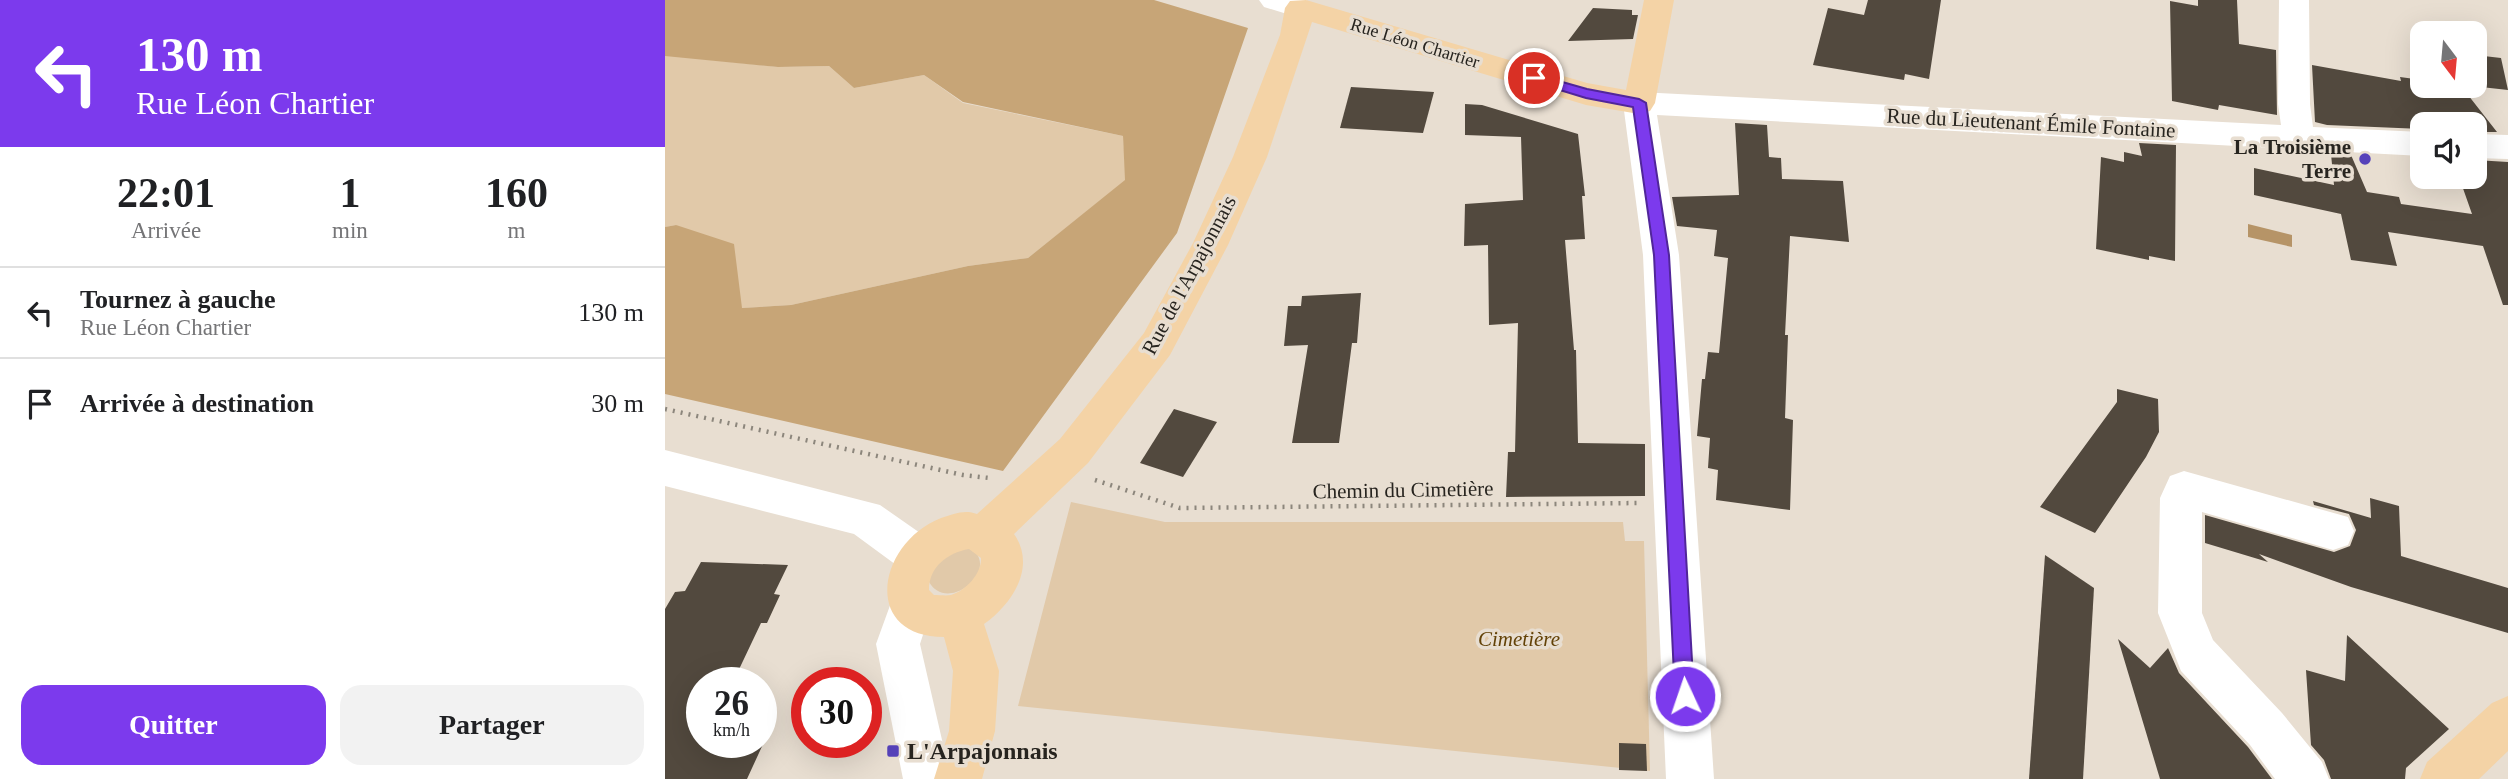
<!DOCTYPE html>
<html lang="fr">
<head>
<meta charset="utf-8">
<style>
  body { margin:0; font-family:Georgia,serif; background:#f2f2f2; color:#202124; height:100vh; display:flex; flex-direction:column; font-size:26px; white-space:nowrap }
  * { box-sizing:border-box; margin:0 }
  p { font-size:23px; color:#757577 }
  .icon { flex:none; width:38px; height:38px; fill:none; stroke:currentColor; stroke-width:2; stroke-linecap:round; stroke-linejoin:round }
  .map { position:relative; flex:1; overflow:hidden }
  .drawer { display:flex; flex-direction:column; background:#fff; width:665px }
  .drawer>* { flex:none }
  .hud { background:#7c3aed; color:#fff; overflow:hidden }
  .needle { width:46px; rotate:164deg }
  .tools { position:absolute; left:1745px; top:21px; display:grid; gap:14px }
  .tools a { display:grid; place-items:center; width:77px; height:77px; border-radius:14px; background:#fff; box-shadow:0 7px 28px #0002; font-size:35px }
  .speed { position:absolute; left:21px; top:667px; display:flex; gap:14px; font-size:35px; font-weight:700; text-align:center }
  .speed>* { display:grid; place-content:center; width:91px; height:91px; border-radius:50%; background:#fff; box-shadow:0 7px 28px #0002; line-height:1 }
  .speed small { font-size:18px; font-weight:400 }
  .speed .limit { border:10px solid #d22; background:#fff; color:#111 }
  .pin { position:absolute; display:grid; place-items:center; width:60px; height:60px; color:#fff; margin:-30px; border:4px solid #fff; border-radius:50%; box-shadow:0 2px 7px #0007 }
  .me { position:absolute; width:77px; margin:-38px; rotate:357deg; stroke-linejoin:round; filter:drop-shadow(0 0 5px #0008) }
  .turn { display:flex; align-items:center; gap:24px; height:147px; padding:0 21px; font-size:32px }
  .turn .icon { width:91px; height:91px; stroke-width:2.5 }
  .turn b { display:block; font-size:49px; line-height:60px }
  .eta { display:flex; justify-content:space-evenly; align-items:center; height:119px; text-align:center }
  .eta b { font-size:42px; font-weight:800; line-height:49px }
  .cta { display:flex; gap:14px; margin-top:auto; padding:14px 21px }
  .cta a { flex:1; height:80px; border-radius:21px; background:#7c3aed; color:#fff; font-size:28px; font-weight:800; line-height:80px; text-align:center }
  .cta a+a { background:#f2f2f2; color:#202124 }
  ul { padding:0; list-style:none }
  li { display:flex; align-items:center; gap:21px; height:91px; padding:0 21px; border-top:2px solid #e0e0e0 }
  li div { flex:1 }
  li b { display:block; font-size:26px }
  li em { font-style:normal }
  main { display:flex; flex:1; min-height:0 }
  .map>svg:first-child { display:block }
  .green { fill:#e1c9a9 }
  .forest { fill:#c7a577 }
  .water { fill:#b69467 }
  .building { fill:#52493e }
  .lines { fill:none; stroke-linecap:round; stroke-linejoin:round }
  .path { stroke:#8c867c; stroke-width:4.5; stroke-dasharray:2 6; stroke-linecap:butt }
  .minor { fill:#fff; fill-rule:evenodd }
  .major { fill:#f4d3a6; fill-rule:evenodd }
  .route { fill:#7c3aed; stroke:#51269a; stroke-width:2 }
  .poi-dot { fill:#5642ba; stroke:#e8ded1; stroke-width:2.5 }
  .labels { text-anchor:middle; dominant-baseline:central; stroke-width:7; stroke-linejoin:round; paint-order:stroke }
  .far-street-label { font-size:18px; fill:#27241f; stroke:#e8ded1 }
  .street-label { font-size:21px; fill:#27241f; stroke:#e8ded1 }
  .poi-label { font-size:21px; font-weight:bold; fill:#27241f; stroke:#e8ded1; text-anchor:end }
  .park-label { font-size:21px; font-style:italic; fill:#634207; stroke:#e8ded1 }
  .near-poi-label { font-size:24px; font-weight:bold; fill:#27241f; stroke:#e8ded1; text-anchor:start }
</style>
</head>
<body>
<main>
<section class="drawer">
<div class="hud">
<div class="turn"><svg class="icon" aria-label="left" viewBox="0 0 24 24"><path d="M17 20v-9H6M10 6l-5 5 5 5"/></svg><div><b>130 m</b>Rue Léon Chartier</div></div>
</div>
<div class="eta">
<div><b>22:01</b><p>Arrivée</p></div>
<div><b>1</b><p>min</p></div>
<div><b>160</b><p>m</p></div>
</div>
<ul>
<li><svg class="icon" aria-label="left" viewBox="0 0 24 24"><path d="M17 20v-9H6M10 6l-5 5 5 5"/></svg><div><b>Tournez à gauche</b><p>Rue Léon Chartier</p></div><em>130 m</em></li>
<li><svg class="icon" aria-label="arrive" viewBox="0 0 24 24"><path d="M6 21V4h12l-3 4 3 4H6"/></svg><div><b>Arrivée à destination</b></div><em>30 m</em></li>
</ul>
<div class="cta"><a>Quitter</a><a>Partager</a></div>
</section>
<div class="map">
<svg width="1843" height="779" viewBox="0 0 1843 779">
  <rect width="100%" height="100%" fill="#e8ded1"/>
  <g class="green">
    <path d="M0 55 113 67 164 66 189 88 259 75 298 103 458 136 461 180 363 258 303 266 126 305 77 308 11 225 0 227Z"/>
    <path d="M406 502 500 522H958L960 541H979L985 771 353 706Z"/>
    <path d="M304 547C339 568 281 617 263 580L271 559Z"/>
  </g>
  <path class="forest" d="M0 0H489L583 28 512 233 338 471 0 394V227L11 225 69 244 77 308 126 305 303 266 363 258 460 180 458 136 298 102 259 75 189 88 164 66 113 67 0 56Z"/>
  <path class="water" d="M1583 224 1627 235V247L1583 237Z"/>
  <g class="building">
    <path d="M1203 0H1276L1264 79 1240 74 1239 80 1148 65 1163 8 1199 15Z"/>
    <path d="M1533 0H1572L1574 44 1611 50 1612 115 1554 105 1553 110 1507 101 1505 1 1533 6Z"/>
    <path d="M928 8 967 10V15H973L968 39 903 41Z"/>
    <path d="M1810 55 1836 58 1843 90 1807 86H1810Z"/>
    <path d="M1647 65 1736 81 1735 77 1757 80V86H1796L1832 132H1810V124H1757V129L1662 125 1650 122Z"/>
    <path d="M686 87 769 92 758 133 675 128Z"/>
    <path d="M800 104 817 105 913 134 920 196H917L920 239 900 240 909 350H911L913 443 980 444V496L841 497 843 452H850L853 323 824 325 823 245 799 246 800 204 858 200 856 137 800 135Z"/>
    <path d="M1070 123 1102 125 1104 157 1116 158 1117 179 1178 181 1184 242 1125 236 1120 335H1123L1120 418 1128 420 1125 510 1051 500 1053 470 1043 468 1045 438 1032 436 1037 379H1040L1043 352 1054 353 1063 258 1049 256 1052 230 1012 226 1007 197 1074 195Z"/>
    <path d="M1474 143 1511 145 1510 261 1484 256V260L1431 249 1436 157 1459 162V152L1477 156Z"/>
    <path d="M1666 154 1686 155 1702 192 1734 197 1736 204 1807 214 1794 177H1810V160L1843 162V305H1838L1818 246 1723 232 1732 266 1686 260 1676 214 1589 195V168L1669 185Z"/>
    <path d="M696 293 692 343H687L674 443H627L643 345 619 346 623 306H636L637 296Z"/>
    <path d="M1452 389 1493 399 1494 432 1481 457 1430 533 1375 507 1452 402Z"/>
    <path d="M509 409 552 422 518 477 475 463Z"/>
    <path d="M1705 498 1734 506 1736 556 1843 588V633L1686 587 1594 554 1603 562 1540 543V515L1669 552 1685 546 1691 530 1684 514 1649 505 1648 501 1706 518Z"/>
    <path d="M1380 555 1429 588 1418 779H1364Z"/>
    <path d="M36 562 123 565 109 594 115 595 102 623H96L68 682H37V742H99L82 779H0V609L10 592 20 591Z"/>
    <path d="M1682 635 1784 729 1741 768 1740 779H1666L1659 760 1646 745 1641 670 1680 681Z"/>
    <path d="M1453 639 1485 668 1503 648 1514 673 1583 747 1607 779H1495Z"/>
    <path d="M954 743 981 744 982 771 954 770Z"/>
  </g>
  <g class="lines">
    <g class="path">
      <path d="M0 409 298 475 324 478"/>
      <path d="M430 480 515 508 973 503"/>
    </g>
    <g class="minor">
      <path d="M594 0H641L650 8 645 15 635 18 599 7Z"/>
      <path d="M1614 0H1644L1645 104 1648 127 1757 132V156L992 115 1014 255 1049 779H1001L978 255 958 103 963 95 974 92 1616 125 1613 104Z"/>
      <path d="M1810 134 1843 135V159L1810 158Z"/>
      <path d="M0 450 215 505 268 542 274 556 268 570 253 576 238 570 189 534 0 486Z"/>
      <path d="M1519 471 1683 517 1689 531 1683 545 1668 550 1537 512V613L1548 640 1617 713 1657 762 1664 779H1610L1585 745 1516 671 1493 613 1495 498 1505 476Z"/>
      <path d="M246 583 261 589 268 604 255 644 286 779H238L211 644 231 589Z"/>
    </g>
    <g class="major">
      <path d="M641 0 922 83 961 90 979 0H1009L990 103 985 111 974 114 921 105 647 22 602 157 563 245 505 355 423 463 349 534C372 567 347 604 319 624L334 671 330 731 317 779H269L284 731 288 671 279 637C196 637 212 543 276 518 288 514 300 509 312 514L395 439 479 333 528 243 568 157 615 35 620 8 625 1ZM304 549 316 558C317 573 301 591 286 595 281 596 274 595 269 595L264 590C264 567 282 553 304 549Z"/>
      <path d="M1843 696V751L1814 779H1755L1762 762 1827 703Z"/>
    </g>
  </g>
  <path class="route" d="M869 74 922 89 974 99 981 103 1004 255 1029 696 1026 703 1020 706 1013 703 1010 696 989 255 968 107 921 98 865 81 863 78Z"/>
  <g class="poi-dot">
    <circle cx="1700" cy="159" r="7"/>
    <rect x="221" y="744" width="14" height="14" rx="3.5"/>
  </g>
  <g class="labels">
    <g class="far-street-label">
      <text transform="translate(750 43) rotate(17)">Rue Léon Chartier</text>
    </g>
    <g class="street-label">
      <text transform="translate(1366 123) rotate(3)">Rue du Lieutenant Émile Fontaine</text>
      <text transform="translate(524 275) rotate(-62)">Rue de l'Arpajonnais</text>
      <text transform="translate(738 490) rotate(-1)">Chemin du Cimetière</text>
    </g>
    <g class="poi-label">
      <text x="1686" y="147">La Troisième<tspan x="1686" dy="24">Terre</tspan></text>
    </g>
    <g class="park-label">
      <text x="854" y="639">Cimetière</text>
    </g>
    <g class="near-poi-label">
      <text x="242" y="751">L'Arpajonnais</text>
    </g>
  </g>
</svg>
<div class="tools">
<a><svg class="needle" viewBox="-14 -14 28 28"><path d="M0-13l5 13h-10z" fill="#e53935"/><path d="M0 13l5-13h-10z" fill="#757577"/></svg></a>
<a><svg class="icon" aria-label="sound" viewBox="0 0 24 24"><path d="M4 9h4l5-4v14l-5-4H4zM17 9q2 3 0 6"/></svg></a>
</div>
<div class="speed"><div>26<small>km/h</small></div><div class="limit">30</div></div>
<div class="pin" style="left:869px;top:78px;background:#d93025"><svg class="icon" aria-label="arrive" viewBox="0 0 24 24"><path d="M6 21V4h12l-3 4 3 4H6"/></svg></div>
<svg class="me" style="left:1020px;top:696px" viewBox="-20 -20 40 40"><circle r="17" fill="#7c3aed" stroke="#fff" stroke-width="3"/><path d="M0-11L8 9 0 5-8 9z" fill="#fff"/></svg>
</div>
</main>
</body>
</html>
